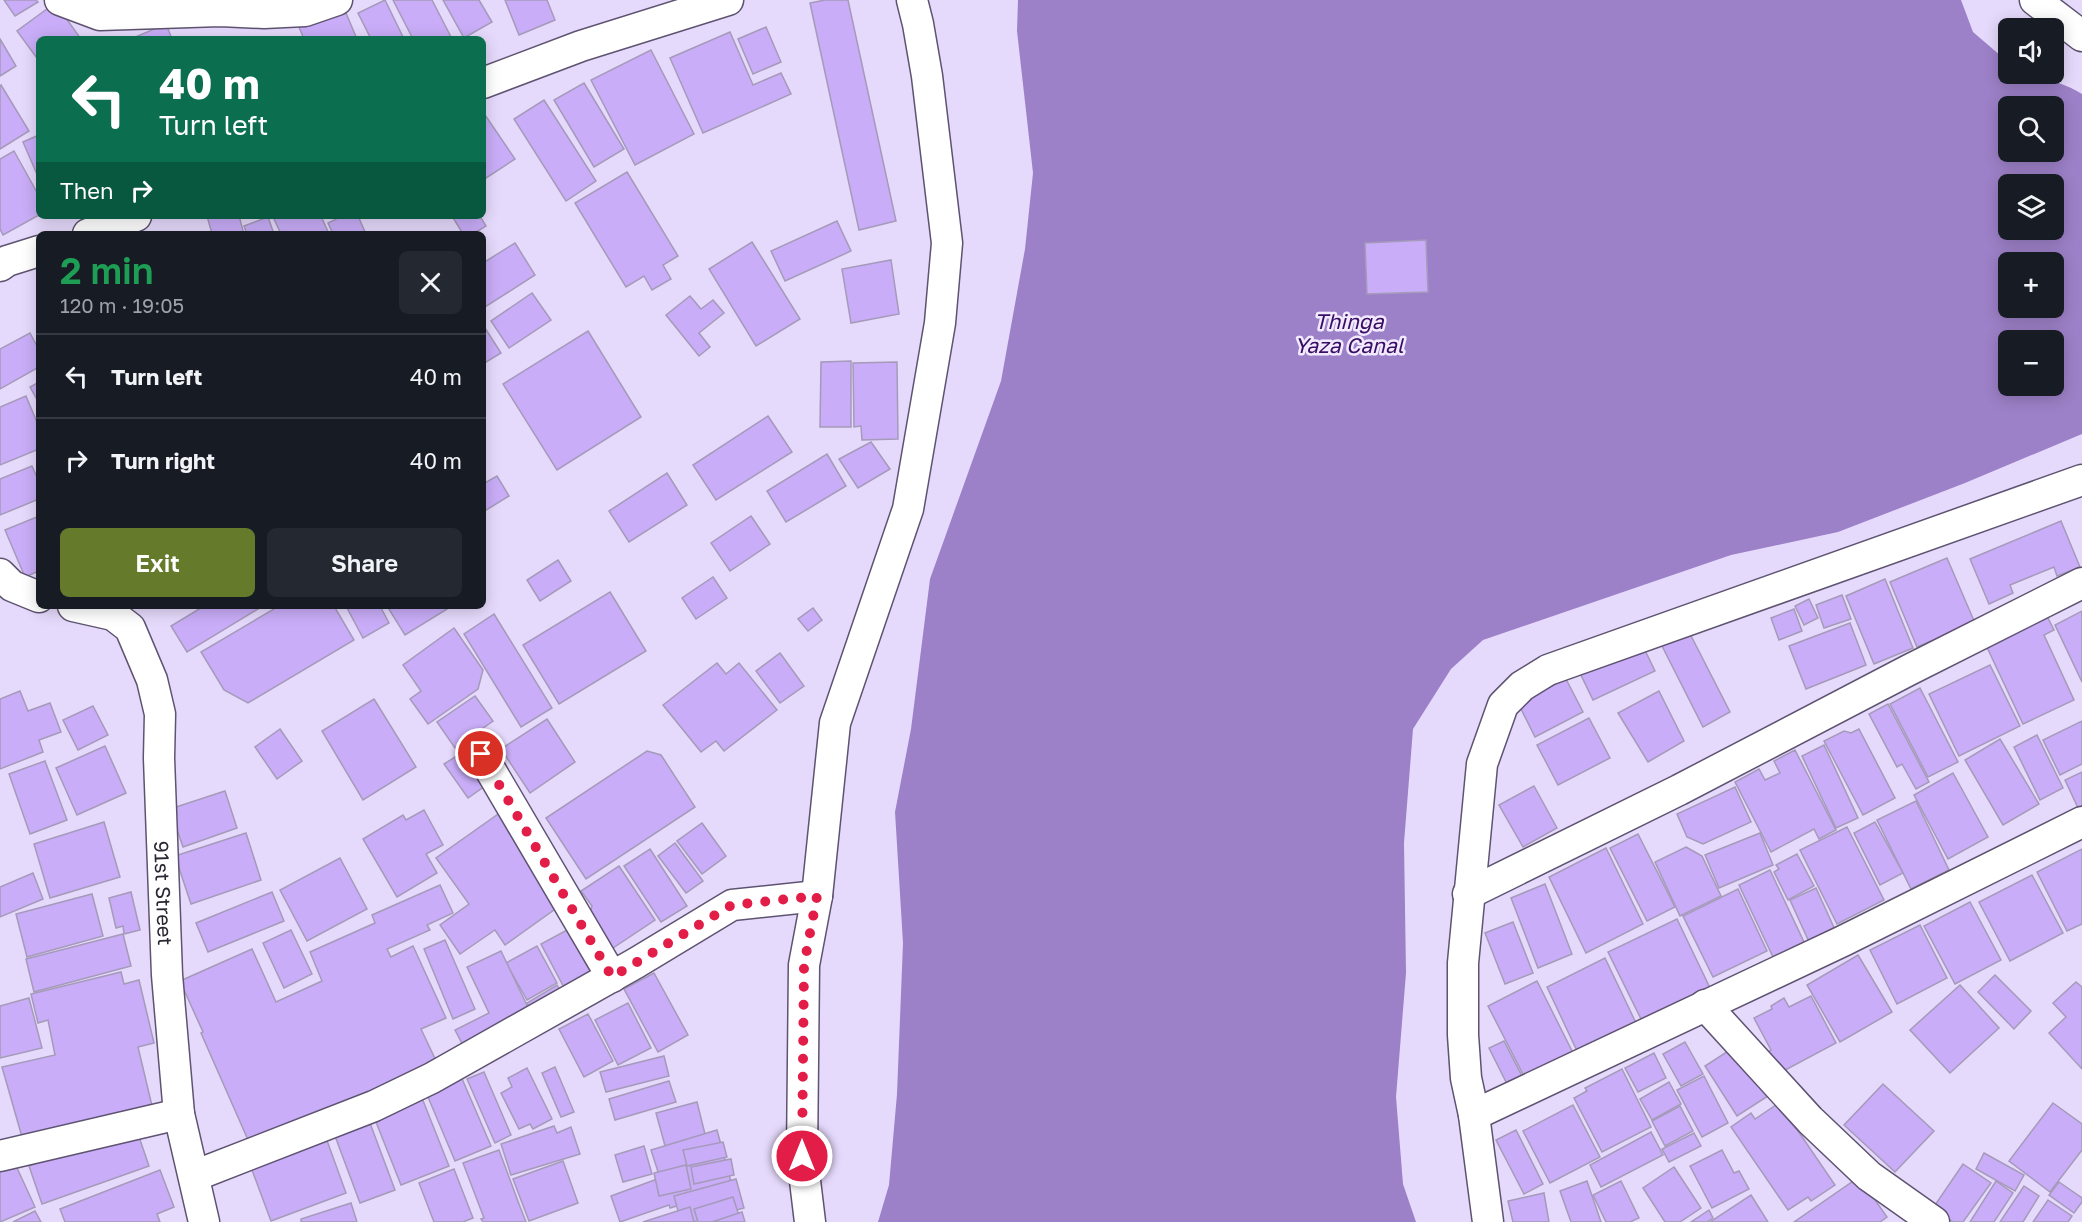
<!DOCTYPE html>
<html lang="en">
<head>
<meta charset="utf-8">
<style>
  body { margin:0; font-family:"Golos Text",sans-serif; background:#242831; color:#f1f3f6; height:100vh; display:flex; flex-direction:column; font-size:22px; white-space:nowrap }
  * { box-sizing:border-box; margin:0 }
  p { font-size:20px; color:#9ea1a6 }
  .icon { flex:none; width:33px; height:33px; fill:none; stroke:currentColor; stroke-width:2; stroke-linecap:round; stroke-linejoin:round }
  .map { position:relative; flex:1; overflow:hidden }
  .sheet { position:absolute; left:36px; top:231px; width:450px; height:378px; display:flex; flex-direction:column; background:#171b24; border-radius:9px; box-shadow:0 3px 15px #0003 }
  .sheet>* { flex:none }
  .guide { position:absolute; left:36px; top:36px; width:450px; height:183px; border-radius:9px; box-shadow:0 3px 15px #0003; background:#0b6e4f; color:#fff; overflow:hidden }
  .tools { position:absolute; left:1998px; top:18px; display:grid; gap:12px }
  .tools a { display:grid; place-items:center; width:66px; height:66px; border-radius:9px; background:#171b24; box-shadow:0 3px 15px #0003; font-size:30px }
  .pin { position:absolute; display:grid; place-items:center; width:51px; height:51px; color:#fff; margin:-26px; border:3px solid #fff; border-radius:50%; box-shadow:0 2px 6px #0007 }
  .me { position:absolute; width:66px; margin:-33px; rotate:0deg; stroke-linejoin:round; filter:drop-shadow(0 0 4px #0008) }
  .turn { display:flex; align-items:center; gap:21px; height:126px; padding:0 24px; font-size:27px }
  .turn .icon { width:78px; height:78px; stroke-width:2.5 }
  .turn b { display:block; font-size:42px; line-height:51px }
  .then { display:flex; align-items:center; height:57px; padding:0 24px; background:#0003; gap:12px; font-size:22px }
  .round { display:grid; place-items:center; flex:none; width:63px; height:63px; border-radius:9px; background:#242831 }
  .headline { display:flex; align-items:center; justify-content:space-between; height:102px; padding:0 24px }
  h1 { font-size:36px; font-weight:600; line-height:45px; color:#1e9e55 }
  .primary-button { display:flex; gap:12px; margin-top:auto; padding:12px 24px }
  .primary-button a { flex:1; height:69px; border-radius:9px; background:#657a2a; color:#fff; font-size:24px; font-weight:600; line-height:69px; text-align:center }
  .primary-button a+a { background:#242831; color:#f1f3f6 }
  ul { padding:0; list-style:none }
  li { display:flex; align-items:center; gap:18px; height:84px; padding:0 24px; border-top:2px solid #363941 }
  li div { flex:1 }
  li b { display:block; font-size:22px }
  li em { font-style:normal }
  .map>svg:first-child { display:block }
  .water { fill:#9d81c8; fill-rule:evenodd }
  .building { fill:#c9adf8; stroke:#a59ab9; stroke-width:1.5 }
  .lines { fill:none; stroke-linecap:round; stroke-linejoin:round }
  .minor-casing { stroke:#5e5370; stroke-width:33 }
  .minor { stroke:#fff; stroke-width:30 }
  .route { stroke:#e11d48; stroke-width:10; stroke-dasharray:0 18 }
  .labels { text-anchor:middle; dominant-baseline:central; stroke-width:5; stroke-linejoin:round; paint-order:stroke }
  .street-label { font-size:20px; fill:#2a2632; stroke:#f1eaff }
  .water-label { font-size:21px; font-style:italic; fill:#3a0d64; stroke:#f1eaff }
</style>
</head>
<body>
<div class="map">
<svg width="2082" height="1222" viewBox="0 0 2082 1222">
  <rect width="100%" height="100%" fill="#e6dafc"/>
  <path class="water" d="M1018 0H1961L1973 32 2008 62V74C2033 74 2061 81 2082 94V434L1965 483 1838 532 1731 555 1483 640 1451 669 1413 729 1404 843 1406 973 1396 1097 1403 1184 1416 1222H878L889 1185 897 1094 903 943 895 812 911 729 930 579 1001 381 1025 249 1033 173 1017 31ZM2008 106H2054V152H2008ZM2008 184H2054V230H2008ZM2008 262H2054V308H2008ZM2008 340H2054V386H2008Z"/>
  <g class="building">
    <path d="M4 0H36L38 2 15 16Z"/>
    <path d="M385 0 404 39H371L358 13Z"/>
    <path d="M393 0H432L452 39H413Z"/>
    <path d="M443 0H479L492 22 464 38Z"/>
    <path d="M505 0H547L555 20 519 35Z"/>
    <path d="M825 0H848L896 221 859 230 810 3Z"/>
    <path d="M55 3 81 39H39V61L17 31Z"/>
    <path d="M343 6 357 39H304L298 25Z"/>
    <path d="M166 24 172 39H133V38Z"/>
    <path d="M766 27 781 62 753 74 738 39Z"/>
    <path d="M730 32 753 85 781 73 791 94 703 133 670 58Z"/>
    <path d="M0 39 16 66 0 76Z"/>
    <path d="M651 50 694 134 635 165 591 80Z"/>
    <path d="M584 83 624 149 594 167 554 100Z"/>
    <path d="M1 85 29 131 0 149V86Z"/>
    <path d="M544 100 596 181 566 201 514 119Z"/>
    <path d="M483 112 515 159 483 180Z"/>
    <path d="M39 135V179L23 142Z"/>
    <path d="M14 151 39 196V215L3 235 0 229V159Z"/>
    <path d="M627 172 678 256 663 265 671 279 652 290 644 276 626 287 575 203Z"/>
    <path d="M207 216H239L244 234H212Z"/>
    <path d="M281 216H321L329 234H281L274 219Z"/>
    <path d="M342 216H358L366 234H333L328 223Z"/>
    <path d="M452 216H480L486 226 473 234H463Z"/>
    <path d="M268 217 274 234H247L244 226Z"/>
    <path d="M837 221 851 251 785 281 771 251Z"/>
    <path d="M1426 240 1428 292 1367 294 1365 243Z"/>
    <path d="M752 242 800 319 756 346 709 269Z"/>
    <path d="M515 243 535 275 485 307 483 303V263Z"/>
    <path d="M891 260 899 314 851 323 842 269Z"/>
    <path d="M532 293 551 320 509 348 491 321Z"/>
    <path d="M690 296 701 309 713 300 724 313 699 333 710 347 699 356 666 315Z"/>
    <path d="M485 328 501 353 483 364V329Z"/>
    <path d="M588 331 641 417 557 470 503 384Z"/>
    <path d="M30 333 39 350V367L0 389V349Z"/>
    <path d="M851 361V427H820L821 362Z"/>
    <path d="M897 362 898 439 862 440 861 426 854 427 853 363Z"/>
    <path d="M39 382V403L30 387Z"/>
    <path d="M26 396 39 427V449L0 465V407Z"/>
    <path d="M768 416 792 452 716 500 693 465Z"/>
    <path d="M871 442 890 469 858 488 839 459Z"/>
    <path d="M827 454 846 486 786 522 767 491Z"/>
    <path d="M32 466 39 482V499L0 515V479Z"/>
    <path d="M667 473 687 505 629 542 609 511Z"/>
    <path d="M497 476 509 496 483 512V484Z"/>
    <path d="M39 516V571L25 577 5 530Z"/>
    <path d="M751 516 770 544 730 571 711 543Z"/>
    <path d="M2061 521 2080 567 2057 576 2054 567 2010 585 2013 593 1989 604 1970 559Z"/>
    <path d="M1947 558 1975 623 1917 647 1890 582Z"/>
    <path d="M558 560 571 581 540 601 527 580Z"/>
    <path d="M713 577 727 598 696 619 682 598Z"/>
    <path d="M1885 579 1913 648 1874 664 1846 596Z"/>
    <path d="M610 592 646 651 559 704 523 645Z"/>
    <path d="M1842 595 1851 619 1824 628 1816 605Z"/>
    <path d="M1809 599 1818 618 1804 625 1795 606Z"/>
    <path d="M204 606H263L187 652 171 626Z"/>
    <path d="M279 606H334L354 640 248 703 224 690 201 652Z"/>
    <path d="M346 606H380L389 623 363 638Z"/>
    <path d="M387 606H452L405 635Z"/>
    <path d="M813 608 822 620 808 631 798 619Z"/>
    <path d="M1794 609 1802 631 1779 640 1771 618Z"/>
    <path d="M2082 611V682L2055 625Z"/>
    <path d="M494 614 552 708 521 727 464 634Z"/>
    <path d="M2046 614 2054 630 2044 635 2074 700 2023 724 1985 643Z"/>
    <path d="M1850 623 1866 665 1806 689 1789 646Z"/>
    <path d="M1685 624 1730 712 1703 727 1658 638Z"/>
    <path d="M454 628 483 670 478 689 428 724 410 699 421 691 403 665Z"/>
    <path d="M1641 642 1655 671 1593 700 1579 671Z"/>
    <path d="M780 653 804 686 780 703 756 671Z"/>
    <path d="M717 663 726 674 739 663 777 710 724 751 716 741 701 752 663 705Z"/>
    <path d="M1990 665 2020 726 1959 756 1929 694Z"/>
    <path d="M1566 679 1583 712 1535 737 1518 703Z"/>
    <path d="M1920 688 1958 762 1928 777 1890 704Z"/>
    <path d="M20 691 28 711 50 703 61 732 39 740 43 752 0 769V699Z"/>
    <path d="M1659 691 1684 741 1648 762 1618 713Z"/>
    <path d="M475 696 493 721 455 748 437 722Z"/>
    <path d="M374 699 416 767 363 800 322 731Z"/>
    <path d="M1888 704 1929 782 1916 789 1902 764 1897 767 1869 714Z"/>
    <path d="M93 706 108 735 78 750 63 720Z"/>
    <path d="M1589 718 1610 758 1558 785 1537 745Z"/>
    <path d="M547 719 575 762 530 793 501 749Z"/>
    <path d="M2082 721V764L2060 775 2043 740Z"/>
    <path d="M280 729 302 761 277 779 255 747Z"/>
    <path d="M1859 729 1895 798 1863 815 1824 741 1844 731 1851 733Z"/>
    <path d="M2037 735 2063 788 2040 800 2014 747Z"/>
    <path d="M2000 739 2039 804 2003 825 1965 760Z"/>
    <path d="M1824 745 1858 818 1836 828 1802 756Z"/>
    <path d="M105 746 126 793 77 815 56 768Z"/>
    <path d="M1795 750 1836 830 1819 839 1814 829 1771 852 1735 782 1759 769 1765 780 1780 773 1774 761Z"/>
    <path d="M647 751 661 755 695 807 586 879 546 818Z"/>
    <path d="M463 752 485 786 468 798 444 764Z"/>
    <path d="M45 761 67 820 30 834 9 774Z"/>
    <path d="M2082 772V806L2078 808 2065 780Z"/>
    <path d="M1953 773 1988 837 1948 859 1914 795Z"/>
    <path d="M1534 786 1557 828 1523 847 1499 805Z"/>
    <path d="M1735 787 1751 822 1703 844 1687 837 1677 814Z"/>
    <path d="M225 791 237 828 183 847 170 809Z"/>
    <path d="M1916 801 1949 870 1911 889 1877 820Z"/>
    <path d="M424 810 443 845 426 854 437 873 397 897 363 839 403 815 406 820Z"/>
    <path d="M501 812 565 902 505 945 495 930 460 954 440 925 469 904 436 858Z"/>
    <path d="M104 822 120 877 50 898 34 844Z"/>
    <path d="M1875 822 1903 873 1880 885 1854 833Z"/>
    <path d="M702 823 726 856 702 874 677 841Z"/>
    <path d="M1847 827 1884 900 1837 924 1800 850Z"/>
    <path d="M246 833 261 880 191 904 175 856Z"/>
    <path d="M1760 833 1773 865 1719 888 1705 855Z"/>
    <path d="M1638 834 1675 907 1647 921 1610 848Z"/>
    <path d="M675 843 703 881 686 893 658 856Z"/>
    <path d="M1686 847 1702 856 1721 896 1680 916 1655 862Z"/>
    <path d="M1606 848 1643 924 1586 953 1549 877Z"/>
    <path d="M650 849 687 906 661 922 624 866Z"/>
    <path d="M2082 849V924L2067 931 2037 872Z"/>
    <path d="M1797 854 1814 886 1788 900 1774 872 1779 869 1776 865Z"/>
    <path d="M340 858 367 909 307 941 280 890Z"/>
    <path d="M619 866 655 920 610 950 589 917 592 906 581 891Z"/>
    <path d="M1770 870 1804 942 1773 957 1739 885Z"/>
    <path d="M33 873 43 899 0 917V887Z"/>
    <path d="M2032 875 2063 933 2010 961 1979 902Z"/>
    <path d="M1545 884 1572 954 1538 968 1511 898Z"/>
    <path d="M440 885 453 913 427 925 430 930 387 949 391 957 413 946 446 1018 421 1029 438 1065 252 1149 201 1033 203 1032 180 981 252 949 276 1002 322 981 310 952 375 923 372 915Z"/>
    <path d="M1816 888 1836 932 1810 944 1790 900Z"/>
    <path d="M1738 889 1767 951 1713 977 1683 916Z"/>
    <path d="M131 892 140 930 124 934 123 926 116 928 109 898Z"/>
    <path d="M272 892 284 921 208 952 196 923Z"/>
    <path d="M92 894 103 936 27 957 16 914Z"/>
    <path d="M1970 902 2001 960 1955 984 1924 926Z"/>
    <path d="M1677 919 1710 988 1642 1021 1608 952Z"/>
    <path d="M1513 922 1533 973 1505 984 1485 933Z"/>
    <path d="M1920 925 1947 978 1897 1004 1870 950Z"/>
    <path d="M291 930 312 974 284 988 263 943Z"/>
    <path d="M567 930 595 980 568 995 541 944Z"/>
    <path d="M123 934 131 966 34 992 26 959Z"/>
    <path d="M445 940 475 1009 453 1019 424 949Z"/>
    <path d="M537 946 557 983 527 1000 506 963Z"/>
    <path d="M501 951 534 1020 467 1053 455 1030 489 1013 467 967Z"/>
    <path d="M1858 955 1892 1012 1840 1042 1807 985Z"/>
    <path d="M1605 958 1637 1025 1578 1053 1547 987Z"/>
    <path d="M121 972 124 984 139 980 154 1043 138 1047 153 1110 24 1144 2 1067 55 1055 48 1020 38 1023 31 994Z"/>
    <path d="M654 973 688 1035 658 1052 624 989Z"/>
    <path d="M1995 975 2031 1011 2014 1029 1978 992Z"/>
    <path d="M1537 981 1576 1059 1528 1084 1488 1006Z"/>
    <path d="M2076 982 2082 987V1069L2049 1033 2066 1017 2053 1003Z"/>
    <path d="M557 985 565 999 534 1016 527 1003Z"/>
    <path d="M1960 985 1999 1028 1950 1073 1910 1030Z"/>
    <path d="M1811 996 1836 1043 1776 1075 1765 1054 1771 1050 1754 1018 1772 1009 1771 1006 1784 998 1789 1007Z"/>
    <path d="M29 998 42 1048 0 1058V1006Z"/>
    <path d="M628 1003 651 1048 618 1065 595 1020Z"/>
    <path d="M588 1014 613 1061 584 1077 559 1029Z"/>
    <path d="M1504 1041 1524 1080 1509 1088 1489 1048Z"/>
    <path d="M1685 1042 1703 1074 1681 1086 1663 1054Z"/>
    <path d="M1736 1046 1768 1096 1737 1116 1705 1066Z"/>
    <path d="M1654 1053 1666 1078 1638 1092 1625 1068Z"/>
    <path d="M664 1056 669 1076 606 1092 600 1072Z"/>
    <path d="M555 1067 574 1112 561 1117 542 1073Z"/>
    <path d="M527 1068 552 1119 533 1129 530 1124 519 1129 501 1093 512 1087 508 1078Z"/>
    <path d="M1622 1069 1651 1127 1602 1152 1574 1098 1587 1091 1585 1088Z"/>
    <path d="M484 1072 511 1135 495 1143 467 1079Z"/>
    <path d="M460 1074 491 1146 455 1161 425 1090Z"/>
    <path d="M1704 1076 1728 1123 1702 1137 1677 1090Z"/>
    <path d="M669 1081 676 1102 615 1120 609 1099Z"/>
    <path d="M1669 1082 1681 1104 1652 1120 1640 1099Z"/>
    <path d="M1883 1084 1934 1131 1895 1172 1844 1125Z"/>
    <path d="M420 1093 449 1166 401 1185 372 1112Z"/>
    <path d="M697 1102 707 1142 667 1153 656 1113Z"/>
    <path d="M1779 1103 1835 1185 1811 1201 1808 1197 1788 1210 1731 1127 1751 1113 1755 1119Z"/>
    <path d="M2053 1103 2082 1124V1150L2050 1192 2009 1161Z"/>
    <path d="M1573 1105 1600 1157 1550 1183 1523 1131Z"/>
    <path d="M1680 1106 1693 1131 1665 1146 1652 1121Z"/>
    <path d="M367 1115 395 1190 360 1203 332 1128Z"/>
    <path d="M554 1126 557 1133 571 1127 580 1154 511 1175 501 1144Z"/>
    <path d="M136 1128 149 1166 42 1204 29 1166Z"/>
    <path d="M717 1130 733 1189 670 1208 669 1205 620 1222 611 1196 660 1178 651 1150Z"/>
    <path d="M1516 1130 1543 1184 1524 1194 1496 1140Z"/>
    <path d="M1651 1132 1663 1155 1601 1187 1590 1165Z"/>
    <path d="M1694 1133 1701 1146 1669 1162 1662 1149Z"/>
    <path d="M325 1135 346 1193 271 1221 249 1162Z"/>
    <path d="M723 1142 727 1157 687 1166 683 1150Z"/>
    <path d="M644 1146 652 1174 623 1182 615 1155Z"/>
    <path d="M499 1150 519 1204 526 1222H483L481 1219 484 1218 463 1163Z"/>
    <path d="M1722 1150 1734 1173 1739 1171 1749 1189 1712 1208 1690 1166Z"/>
    <path d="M1984 1153 2024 1175 2015 1191 1976 1169Z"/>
    <path d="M12 1157 35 1207 0 1222V1163Z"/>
    <path d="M731 1159 734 1175 694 1184 691 1167Z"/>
    <path d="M563 1161 578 1203 529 1221 513 1179Z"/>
    <path d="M1963 1164 1991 1183 1963 1222H1953L1933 1208Z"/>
    <path d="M686 1165 691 1189 659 1196 654 1173Z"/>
    <path d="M1674 1167 1701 1208 1680 1222H1665L1643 1188Z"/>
    <path d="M454 1169 473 1218 463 1222H434L419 1183Z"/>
    <path d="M160 1170 174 1207 157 1214 160 1222H65L60 1209Z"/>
    <path d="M1859 1177 1887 1217 1880 1222H1794Z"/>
    <path d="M736 1179 744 1208 693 1222H681L674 1196Z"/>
    <path d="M1587 1181 1601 1222H1571L1560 1191Z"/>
    <path d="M1621 1181 1639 1218 1630 1222H1606L1593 1195Z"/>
    <path d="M1996 1181 2013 1193 1994 1222H1970Z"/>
    <path d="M2059 1182 2082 1198V1202L2074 1213 2049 1195Z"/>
    <path d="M2024 1186 2039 1196 2023 1222H2000Z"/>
    <path d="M1544 1193 1549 1222H1513L1508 1201Z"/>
    <path d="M1751 1195 1768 1222H1710Z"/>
    <path d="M733 1197 741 1222H698L694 1209Z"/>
    <path d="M2048 1200 2072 1216 2068 1222H2033Z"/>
    <path d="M351 1203 357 1222H301V1219Z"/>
    <path d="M690 1207 694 1222H643Z"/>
    <path d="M1709 1210 1713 1218 1707 1222H1691Z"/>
    <path d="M35 1211 41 1222H13Z"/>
    <path d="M742 1212 745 1222H712Z"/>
  </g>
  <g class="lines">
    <g class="minor-casing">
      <g id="minor">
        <path d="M60 0 100 15 220 11 264 13 305 11 337 0"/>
        <path d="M2035 0 2082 36"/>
        <path d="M483 83 581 46 728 0"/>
        <path d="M88 234 136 216"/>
        <path d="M0 266 7 261 39 251"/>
        <path d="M0 574 12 586 39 597"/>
        <path id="s1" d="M73 606 113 615 130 628 152 680 160 714 159 758 167 975 179 1114 204 1222"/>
        <path d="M481 754 612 977"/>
        <path d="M1468 894 1679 790 1909 670 2082 583"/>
        <path d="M1705 1005 1810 1120 1869 1176 1934 1222"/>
        <path d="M1474 1115 1843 941 2082 822"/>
        <path d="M0 1156 179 1114"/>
        <path d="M194 1176 374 1106 432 1078 636 963 732 905 817 896"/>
        <path d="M810 1222 802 1156 804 965 817 896 835 723 908 509 940 323 947 243 927 76 918 24 912 0"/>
        <path d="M1488 1222 1474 1115 1466 1078 1463 1035V963L1482 764 1503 705 1522 686 1548 670 2082 480"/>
      </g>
    </g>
    <use href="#minor" class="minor"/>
  </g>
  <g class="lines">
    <path class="route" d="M481 754 612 977 732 905 817 896 804 965 802 1156"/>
  </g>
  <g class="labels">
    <g class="street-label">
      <text stroke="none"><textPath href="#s1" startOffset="333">91st Street</textPath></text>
    </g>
    <g class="water-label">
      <text x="1349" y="321">Thinga<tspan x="1349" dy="24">Yaza Canal</tspan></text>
    </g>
  </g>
</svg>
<div class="tools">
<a><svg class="icon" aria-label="sound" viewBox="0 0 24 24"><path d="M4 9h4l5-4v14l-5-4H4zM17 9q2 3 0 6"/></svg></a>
<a><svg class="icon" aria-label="search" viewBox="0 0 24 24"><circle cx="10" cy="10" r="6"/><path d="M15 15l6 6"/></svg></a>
<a><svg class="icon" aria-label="layers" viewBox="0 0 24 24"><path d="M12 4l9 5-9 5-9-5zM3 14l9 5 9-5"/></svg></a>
<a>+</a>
<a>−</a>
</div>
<div class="pin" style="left:481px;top:754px;background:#d93025"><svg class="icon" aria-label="arrive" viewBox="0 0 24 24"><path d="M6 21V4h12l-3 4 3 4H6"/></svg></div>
<svg class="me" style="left:802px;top:1156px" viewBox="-20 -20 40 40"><circle r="17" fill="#e11d48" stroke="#fff" stroke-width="3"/><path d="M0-11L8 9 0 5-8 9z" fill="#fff"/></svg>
<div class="guide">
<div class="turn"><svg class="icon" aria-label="left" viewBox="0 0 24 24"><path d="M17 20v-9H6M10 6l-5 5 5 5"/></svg><div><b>40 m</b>Turn left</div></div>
<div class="then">Then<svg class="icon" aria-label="right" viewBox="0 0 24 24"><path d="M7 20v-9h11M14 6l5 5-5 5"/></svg></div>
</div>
<section class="sheet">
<div class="headline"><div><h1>2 min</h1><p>120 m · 19:05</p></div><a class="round"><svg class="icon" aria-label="close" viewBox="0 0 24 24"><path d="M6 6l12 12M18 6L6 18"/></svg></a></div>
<ul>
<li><svg class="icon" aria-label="left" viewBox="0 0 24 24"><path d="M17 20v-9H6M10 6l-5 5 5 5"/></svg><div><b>Turn left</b></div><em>40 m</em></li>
<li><svg class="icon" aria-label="right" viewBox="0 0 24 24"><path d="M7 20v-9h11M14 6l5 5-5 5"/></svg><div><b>Turn right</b></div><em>40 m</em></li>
</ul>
<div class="primary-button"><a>Exit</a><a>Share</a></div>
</section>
</div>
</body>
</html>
